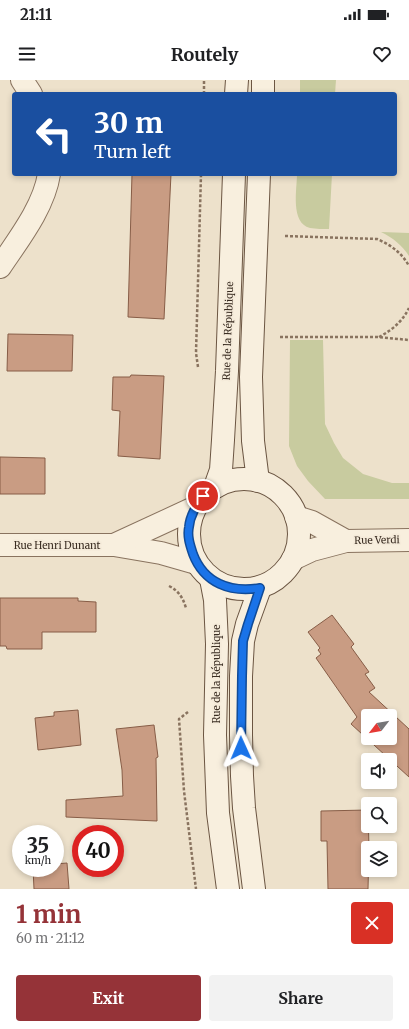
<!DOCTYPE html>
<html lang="en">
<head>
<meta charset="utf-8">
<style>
  body { margin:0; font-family:Merriweather,serif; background:#f2f2f2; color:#202124; height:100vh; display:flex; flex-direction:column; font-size:15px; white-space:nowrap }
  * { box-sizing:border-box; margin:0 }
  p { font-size:13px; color:#757577 }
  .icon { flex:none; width:22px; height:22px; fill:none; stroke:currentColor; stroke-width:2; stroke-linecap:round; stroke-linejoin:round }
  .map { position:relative; height:809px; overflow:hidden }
  .sheet { display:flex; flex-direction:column; background:#fff; flex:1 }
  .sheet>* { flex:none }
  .top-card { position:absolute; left:12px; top:12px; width:385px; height:84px; border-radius:4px; box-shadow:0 2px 6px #0003; background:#1a4fa0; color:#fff; overflow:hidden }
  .needle { width:26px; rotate:239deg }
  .buttons { position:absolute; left:361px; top:629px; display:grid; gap:8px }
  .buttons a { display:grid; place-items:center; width:36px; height:36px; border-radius:4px; background:#fff; box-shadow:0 2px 6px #0003; font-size:20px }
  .speed { position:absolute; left:12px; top:745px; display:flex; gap:8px; font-size:20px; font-weight:700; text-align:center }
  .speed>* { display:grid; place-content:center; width:52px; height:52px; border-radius:50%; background:#fff; box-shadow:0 2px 6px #0003; line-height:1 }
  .speed small { font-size:10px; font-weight:400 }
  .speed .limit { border:6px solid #d22; background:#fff; color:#111 }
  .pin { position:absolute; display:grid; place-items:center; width:34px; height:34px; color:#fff; margin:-17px; border:2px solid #fff; border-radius:50%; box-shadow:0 1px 4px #0007 }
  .me { position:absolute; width:44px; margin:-22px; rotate:359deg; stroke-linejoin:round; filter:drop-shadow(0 0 3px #0008) }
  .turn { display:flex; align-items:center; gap:14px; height:84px; padding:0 16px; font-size:18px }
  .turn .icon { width:52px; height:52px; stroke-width:2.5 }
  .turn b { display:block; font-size:28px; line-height:34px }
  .round { display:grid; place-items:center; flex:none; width:42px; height:42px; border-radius:4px; background:#f2f2f2 }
  .head { display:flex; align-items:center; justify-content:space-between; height:68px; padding:0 16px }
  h1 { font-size:24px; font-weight:700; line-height:30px; color:#953338 }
  .button { display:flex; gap:8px; margin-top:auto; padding:8px 16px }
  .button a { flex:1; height:46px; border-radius:4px; background:#953338; color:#fff; font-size:16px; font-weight:700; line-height:46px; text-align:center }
  .button a+a { background:#f2f2f2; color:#202124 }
  .status { display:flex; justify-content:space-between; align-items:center; height:28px; padding:0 20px; background:#fff; direction:ltr }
  .status svg { height:11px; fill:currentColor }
  header { display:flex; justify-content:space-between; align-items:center; height:52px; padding:0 16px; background:#fff; font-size:18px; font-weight:700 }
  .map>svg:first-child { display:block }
  .green { fill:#c8cb9f }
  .building { fill:#c99c83; stroke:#875d47; fill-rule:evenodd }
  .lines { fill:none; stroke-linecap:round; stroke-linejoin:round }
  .street-casing { stroke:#89735f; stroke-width:24 }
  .secondary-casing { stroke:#6b5542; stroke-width:24 }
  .path { stroke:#89735f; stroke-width:2.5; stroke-dasharray:3 2; stroke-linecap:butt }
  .street { stroke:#f8efde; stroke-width:22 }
  .secondary { stroke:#f8efde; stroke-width:22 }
  .route-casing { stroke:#114b97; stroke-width:10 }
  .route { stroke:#1a73e8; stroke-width:7 }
  .labels { text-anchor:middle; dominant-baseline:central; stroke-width:3.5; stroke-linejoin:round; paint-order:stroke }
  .street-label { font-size:10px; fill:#3a2d22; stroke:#f5ebda }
</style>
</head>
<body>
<div class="status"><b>21:11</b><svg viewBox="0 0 49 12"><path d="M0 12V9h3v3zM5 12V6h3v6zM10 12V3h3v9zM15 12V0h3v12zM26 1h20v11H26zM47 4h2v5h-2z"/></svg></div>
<header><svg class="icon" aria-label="menu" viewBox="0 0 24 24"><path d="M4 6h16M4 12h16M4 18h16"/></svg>Routely<svg class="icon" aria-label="heart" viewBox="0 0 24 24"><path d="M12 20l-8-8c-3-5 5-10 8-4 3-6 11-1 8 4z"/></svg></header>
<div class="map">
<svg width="409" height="809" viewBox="0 0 409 809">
  <rect width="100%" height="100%" fill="#ede1cb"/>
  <g class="green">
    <path d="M300 0H336L335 14H300Z"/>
    <path d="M297 94H332L329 149C323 149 316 149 310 148 290 143 297 109 297 94Z"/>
    <path d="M381 152 409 153V176C402 165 393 158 381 152Z"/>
    <path d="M290 260H323L325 344 334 363 343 378 363 394 392 403H409V419H325L308 401 297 386 289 366Z"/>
  </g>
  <g class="building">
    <path d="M132 94H171L164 239 128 237Z"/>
    <path d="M8 254 73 255 72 291H7Z"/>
    <path d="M131 295 164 296 160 379 118 376 120 331 112 330 113 297H130Z"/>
    <path d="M0 377 45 378V414H0Z"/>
    <path d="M0 518H78V521L96 522V552H42V569H7L6 566H0Z"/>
    <path d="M332 535 354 564 351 567 369 592 365 594 375 608 369 612 409 649V697L351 644 357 637 316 578 321 574 318 570 320 568 308 552ZM368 636H390V658H368Z"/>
    <path d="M78 630 81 665 38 670 35 638 54 636V632Z"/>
    <path d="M154 645 158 677 156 678 157 741 66 737V720L123 716 122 690 116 649Z"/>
    <path d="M368 730 369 768 368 809H328L327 761H321V731Z"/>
    <path d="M67 783 69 809H34L33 788H55V784Z"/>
  </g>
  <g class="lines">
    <g class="street-casing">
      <g id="street">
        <path d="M22 0 31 14"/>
        <path d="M0 187C18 160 44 127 49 94"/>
        <path d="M296 437 312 442 346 461"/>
        <path d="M0 465H114L161 473 196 483"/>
        <path d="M114 465 194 428"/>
        <path d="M293 479 312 470 346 461 409 460"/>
      </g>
    </g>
    <g class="secondary-casing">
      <g id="secondary">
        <path d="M236 14 237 0"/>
        <path d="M263 14V0"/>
        <circle cx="244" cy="454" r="55"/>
        <path d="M258 401 253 361 251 297 259 94"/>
        <path d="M215 407 221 390 223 360 227 291 234 94"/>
        <path d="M211 499 215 520 217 564 215 655 218 733 228 809"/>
        <path d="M254 809 244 728 242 696 241 655V596L243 561 247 544 260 508"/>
      </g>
    </g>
    <g class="path">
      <path d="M204 14V0"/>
      <path d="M285 156 377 159C391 165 402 173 409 186"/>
      <path d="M280 257H378L409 260"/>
      <path d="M379 257C392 250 402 242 409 228"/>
      <path d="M198 287 196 273 201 94"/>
      <path d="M169 506C179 511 183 518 186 528"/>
      <path d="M188 632 179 639 184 711 196 809"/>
    </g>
    <use href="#street" class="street"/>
    <use href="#secondary" class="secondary"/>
  </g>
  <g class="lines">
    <g class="route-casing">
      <path id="route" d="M203 416C197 425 190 435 189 447 187 456 190 465 193 474 204 503 230 513 260 508L248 544 243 561 242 596 241 668"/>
    </g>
    <use href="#route" class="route"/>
  </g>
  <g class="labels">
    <g class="street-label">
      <text transform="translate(228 251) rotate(-88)">Rue de la République</text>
      <text transform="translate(377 460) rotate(-1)">Rue Verdi</text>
      <text x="57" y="465">Rue Henri Dunant</text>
      <text transform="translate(216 594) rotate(-90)">Rue de la République</text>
    </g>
  </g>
</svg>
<div class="buttons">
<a><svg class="needle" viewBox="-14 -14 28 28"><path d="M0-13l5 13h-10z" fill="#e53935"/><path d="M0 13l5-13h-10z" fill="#757577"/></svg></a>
<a><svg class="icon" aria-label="sound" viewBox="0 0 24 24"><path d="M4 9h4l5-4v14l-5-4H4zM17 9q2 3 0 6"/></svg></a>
<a><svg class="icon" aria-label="search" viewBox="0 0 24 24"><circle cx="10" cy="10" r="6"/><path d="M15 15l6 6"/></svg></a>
<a><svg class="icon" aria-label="layers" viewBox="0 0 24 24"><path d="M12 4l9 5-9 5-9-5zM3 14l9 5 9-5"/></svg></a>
</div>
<div class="speed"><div>35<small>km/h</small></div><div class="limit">40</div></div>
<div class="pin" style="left:203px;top:416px;background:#d93025"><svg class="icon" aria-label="arrive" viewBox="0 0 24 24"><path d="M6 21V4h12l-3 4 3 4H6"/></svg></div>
<svg class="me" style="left:241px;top:668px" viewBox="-20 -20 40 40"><path d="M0-17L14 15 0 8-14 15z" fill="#1a73e8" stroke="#fff" stroke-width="4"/></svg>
<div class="top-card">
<div class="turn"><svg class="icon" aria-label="left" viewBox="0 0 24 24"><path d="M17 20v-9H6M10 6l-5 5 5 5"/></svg><div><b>30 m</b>Turn left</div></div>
</div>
</div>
<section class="sheet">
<div class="head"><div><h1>1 min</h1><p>60 m · 21:12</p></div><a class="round" style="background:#d93025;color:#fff"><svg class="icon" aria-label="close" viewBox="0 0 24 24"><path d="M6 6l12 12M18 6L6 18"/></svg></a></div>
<div class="button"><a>Exit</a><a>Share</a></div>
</section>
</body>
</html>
